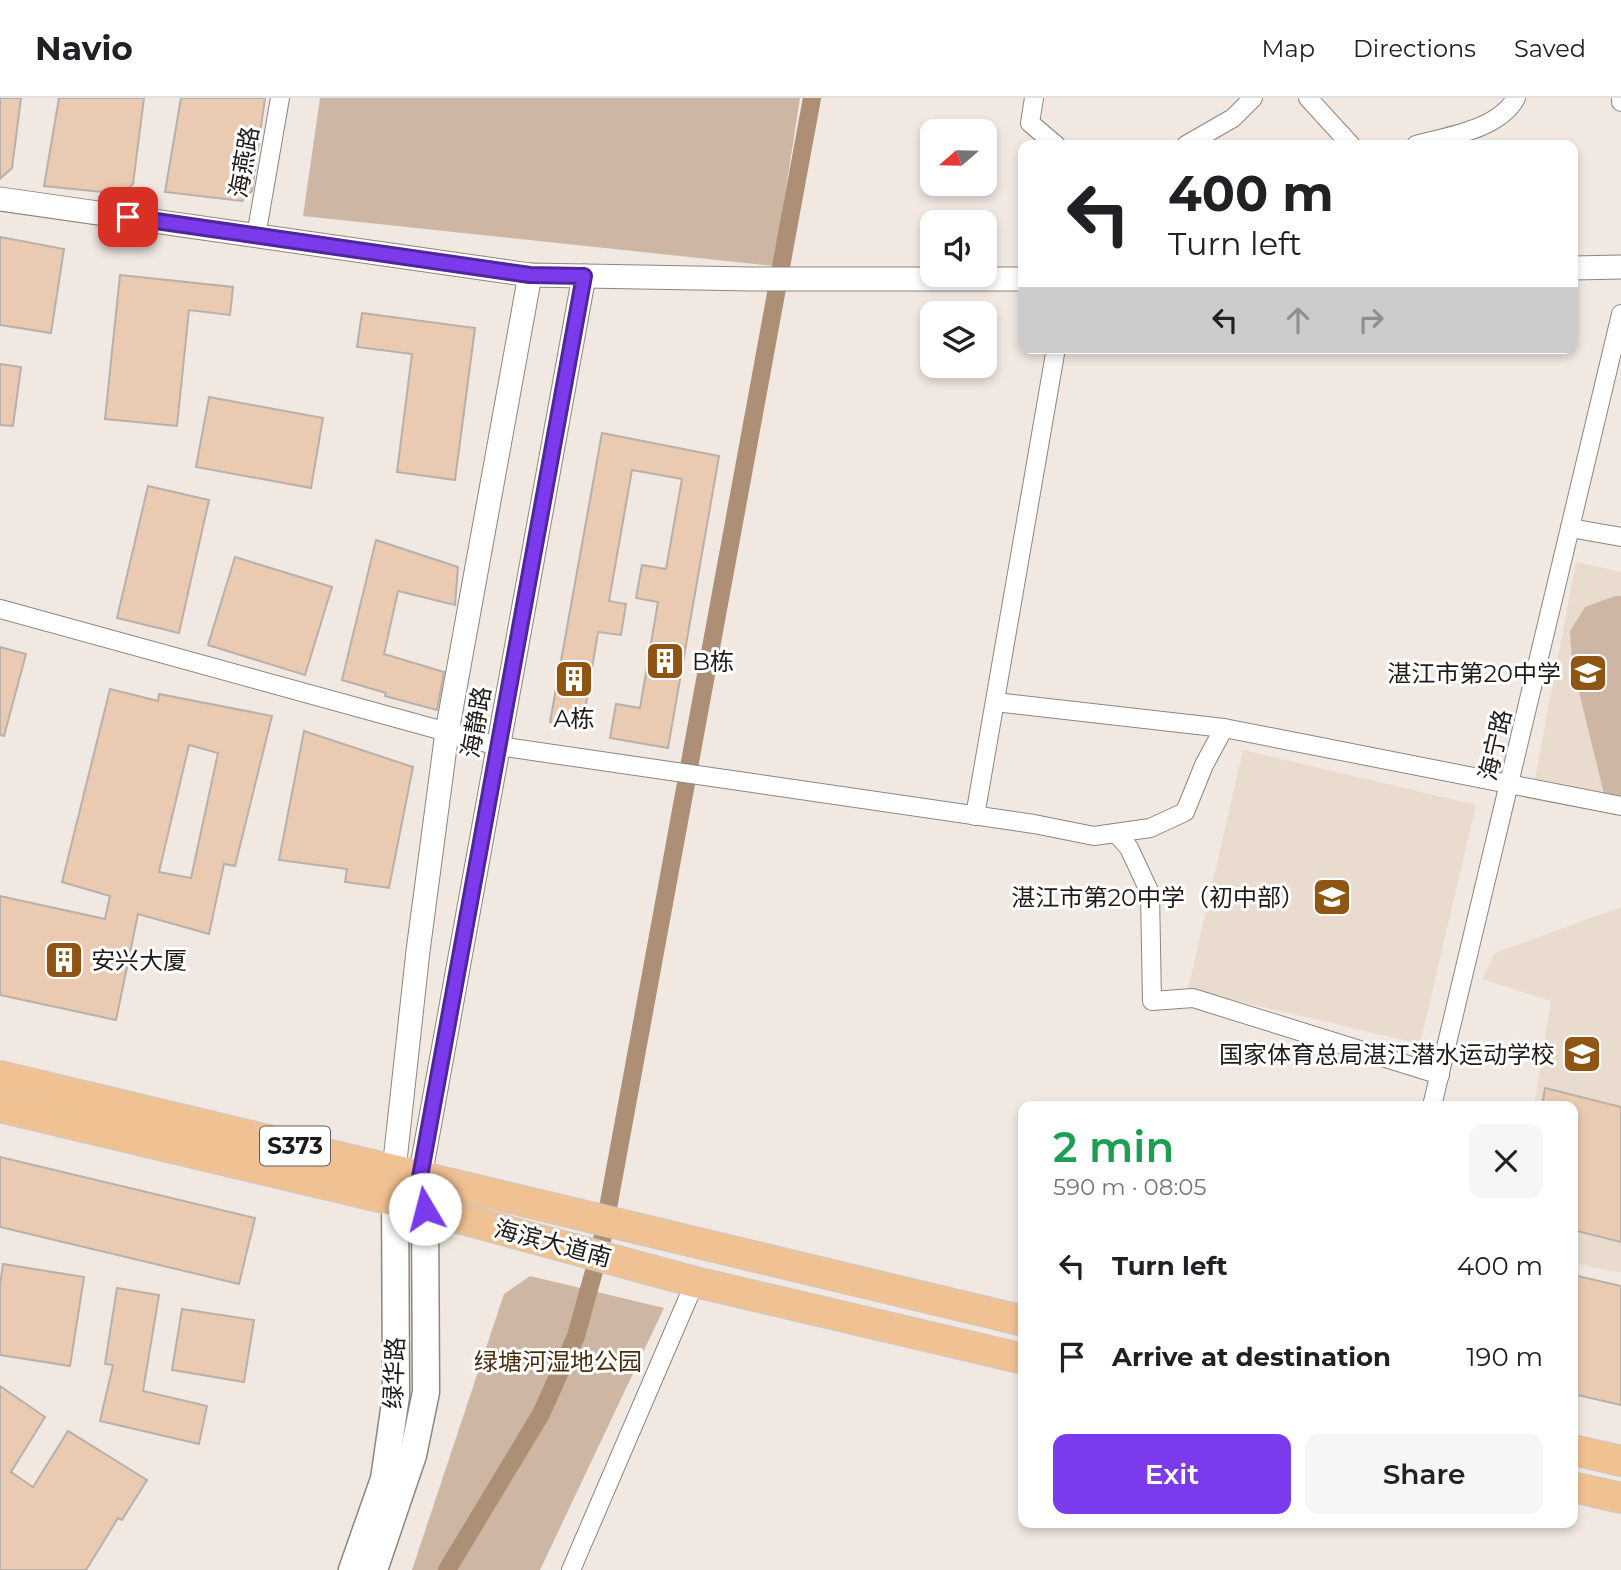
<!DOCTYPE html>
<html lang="en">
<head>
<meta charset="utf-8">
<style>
  body { margin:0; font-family:Montserrat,"Noto Sans SC",sans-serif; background:#f6f6f6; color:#202124; height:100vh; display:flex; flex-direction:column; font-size:26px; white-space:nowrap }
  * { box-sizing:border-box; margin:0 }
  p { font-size:23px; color:#757577 }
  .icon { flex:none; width:38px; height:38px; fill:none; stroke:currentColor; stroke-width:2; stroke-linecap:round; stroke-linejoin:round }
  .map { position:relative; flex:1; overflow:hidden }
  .panel { position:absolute; left:1018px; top:1003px; width:560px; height:427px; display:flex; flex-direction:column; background:#fff; border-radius:14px; box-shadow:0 4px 10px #0003 }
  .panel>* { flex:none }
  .banner { position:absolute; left:1018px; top:42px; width:560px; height:214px; border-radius:14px; box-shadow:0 4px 10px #0003; background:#fff; color:#202124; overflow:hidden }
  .needle { width:46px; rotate:250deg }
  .buttons { position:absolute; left:920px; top:21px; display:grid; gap:14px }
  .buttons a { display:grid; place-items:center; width:77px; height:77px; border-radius:14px; background:#fff; box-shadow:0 4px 10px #0003; font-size:35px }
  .pin { position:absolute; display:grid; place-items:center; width:60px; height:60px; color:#fff; margin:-30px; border-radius:14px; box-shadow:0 4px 10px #0006 }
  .me { position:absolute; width:77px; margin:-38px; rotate:352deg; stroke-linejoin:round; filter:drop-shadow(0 0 5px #0008) }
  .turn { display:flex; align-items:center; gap:24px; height:147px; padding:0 35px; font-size:32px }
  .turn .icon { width:91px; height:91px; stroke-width:2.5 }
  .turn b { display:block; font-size:49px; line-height:60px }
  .lanes { display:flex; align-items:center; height:66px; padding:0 35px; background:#0003; justify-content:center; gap:35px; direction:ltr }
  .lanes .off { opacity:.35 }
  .round { display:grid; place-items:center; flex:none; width:74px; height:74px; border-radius:14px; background:#f6f6f6 }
  .overview { display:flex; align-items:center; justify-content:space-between; height:119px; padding:0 35px }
  h1 { font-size:42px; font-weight:600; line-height:52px; color:#1e9e55 }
  .button { display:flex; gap:14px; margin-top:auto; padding:14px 35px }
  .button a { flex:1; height:80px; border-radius:14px; background:#7c3aed; color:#fff; font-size:28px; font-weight:600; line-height:80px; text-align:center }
  .button a+a { background:#f6f6f6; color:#202124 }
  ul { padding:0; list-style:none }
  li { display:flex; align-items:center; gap:21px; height:91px; padding:0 35px }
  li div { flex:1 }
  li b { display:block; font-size:26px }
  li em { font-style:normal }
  header { display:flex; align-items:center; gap:42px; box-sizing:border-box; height:98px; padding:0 35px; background:#fff; border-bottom:2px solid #e0e0e0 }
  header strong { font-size:33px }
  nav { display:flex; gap:38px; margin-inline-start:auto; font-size:24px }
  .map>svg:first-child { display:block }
  .built { fill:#eadbcf }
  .green { fill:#cdb7a4 }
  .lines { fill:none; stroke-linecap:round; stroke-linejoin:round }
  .canal { stroke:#ac8f75; stroke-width:18 }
  .building { fill:#eacab0; stroke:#b8b0aa; stroke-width:2; fill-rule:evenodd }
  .minor-casing { stroke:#8d857f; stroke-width:20 }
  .tertiary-casing { stroke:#8d857f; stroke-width:25 }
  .secondary-casing { stroke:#8d857f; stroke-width:29 }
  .primary-casing { stroke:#c9c8c8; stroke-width:32 }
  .minor { stroke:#fff; stroke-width:18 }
  .tertiary { stroke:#fff; stroke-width:23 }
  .secondary { stroke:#fff; stroke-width:26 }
  .primary { stroke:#f0c192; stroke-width:30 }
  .route-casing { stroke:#51269a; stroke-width:18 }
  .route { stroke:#7c3aed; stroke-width:12 }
  .labels { text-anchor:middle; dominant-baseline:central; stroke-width:6; stroke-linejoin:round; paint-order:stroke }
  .shield { fill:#fff; stroke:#625f5d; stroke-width:2 }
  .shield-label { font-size:23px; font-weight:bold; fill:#1e1b18 }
  .street-label { font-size:24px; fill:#1e1b18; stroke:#fff }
  .poi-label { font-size:24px; fill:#1e1b18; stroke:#fff; text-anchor:end }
  .park-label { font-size:24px; fill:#4c2d0d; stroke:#fff }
</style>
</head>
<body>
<header>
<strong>Navio</strong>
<nav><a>Map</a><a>Directions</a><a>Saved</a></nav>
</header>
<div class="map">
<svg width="1621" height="1472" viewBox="0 0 1621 1472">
  <rect width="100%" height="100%" fill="#f0e8e1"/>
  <g class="built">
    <path d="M1576 464 1621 474V705L1534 686Z"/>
    <path d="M1243 652 1476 707 1420 946 1188 891Z"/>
    <path d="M1621 809V1175L1573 1165V1008H1534L1551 903 1482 881 1495 855Z"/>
  </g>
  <g class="green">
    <path d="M320 0H800L774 168 303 118Z"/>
    <path d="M1615 498H1621V702L1604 696 1572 565 1570 533 1585 509Z"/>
    <path d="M530 1178 664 1210 540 1472H412L504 1196Z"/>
  </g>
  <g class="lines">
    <path class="canal" d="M447 1472 541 1316 576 1238 601 1148 812 0"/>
  </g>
  <g class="building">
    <path d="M0 0H21L12 70 0 81Z"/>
    <path d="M59 0H144L133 86 122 96 44 88Z"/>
    <path d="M181 0H265L252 93 242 103 165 94Z"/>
    <path d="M0 139 64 151 51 235 0 227Z"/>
    <path d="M120 177 233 189 230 217 189 212 177 328 105 321Z"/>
    <path d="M362 215 475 230 455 382 397 374 412 256 357 249Z"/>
    <path d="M0 266 21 269 13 328 0 327Z"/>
    <path d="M209 299 323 320 311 390 196 369Z"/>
    <path d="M602 335 719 358 668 650 610 640 616 606 640 610 658 504 636 500 642 467 666 471 682 381 632 372 609 503 626 506 621 537 598 534 582 630 550 624Z"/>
    <path d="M148 388 209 402 179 535 117 520Z"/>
    <path d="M376 442 458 469 455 507 398 493 384 556 444 574 437 612 385 598 386 595 342 582Z"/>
    <path d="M235 459 332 489 305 577 208 547Z"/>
    <path d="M0 549 26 556 4 638 0 637Z"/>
    <path d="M110 591 158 603 159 596 272 618 235 768 224 766 209 836 138 816 116 922 0 897V798L105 821 110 798 62 784ZM189 647 218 655 191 780 159 774Z"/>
    <path d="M304 633 413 669 389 790 345 784 347 771 279 762Z"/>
    <path d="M1545 990 1621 1009V1144L1573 1132V1008H1542Z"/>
    <path d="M0 1059 255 1120 239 1186 0 1129Z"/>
    <path d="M3 1166 84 1179 70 1268 0 1257V1187Z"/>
    <path d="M1573 1177 1621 1188V1307L1573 1296Z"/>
    <path d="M117 1190 159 1197 143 1293 207 1308 199 1346 100 1323 113 1267 105 1266Z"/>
    <path d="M182 1211 254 1222 244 1284 172 1272Z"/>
    <path d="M0 1288 45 1319 11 1374 33 1389 68 1333 147 1382 122 1422 118 1420 86 1472H0Z"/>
  </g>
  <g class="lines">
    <g class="minor-casing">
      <g id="minor">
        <path d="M1034 0 1030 25 1056 47"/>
        <path d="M1308 0 1351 47"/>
        <path d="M1621 0V4"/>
        <path d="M1186 47 1233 20 1253 0"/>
        <path d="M1416 47C1448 38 1498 32 1516 0"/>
        <path d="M256 138 280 0"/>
        <path d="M1570 430 1621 439"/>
        <path d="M0 511 498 648 1034 726 1094 738 1150 730 1185 714 1204 667 1224 630"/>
        <path d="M995 604 1224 630 1621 708"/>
        <path d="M975 718 1056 250"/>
        <path d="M1116 735 1129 750 1150 795 1152 903 1193 900 1440 977"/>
        <path d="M1432 1008 1621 216"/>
        <path d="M571 1472 695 1184"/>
      </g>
    </g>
    <g class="tertiary-casing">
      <g id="tertiary">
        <path d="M0 101 530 177 751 181H1024"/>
        <path d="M1573 170 1621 169"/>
        <path d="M394 1072 418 853 447 634 530 177"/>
        <path d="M420 1079 584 178"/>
      </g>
    </g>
    <g class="secondary-casing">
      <g id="secondary">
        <path d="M352 1472 384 1381 396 1298 395 1084"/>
        <path d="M374 1472 413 1357 426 1294 425 1111 420 1079"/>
      </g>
    </g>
    <g class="primary-casing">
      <g id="primary">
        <path d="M0 978 1024 1223"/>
        <path d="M0 1009 396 1103 695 1184 1024 1261"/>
        <path d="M1573 1352 1621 1363"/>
        <path d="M1573 1389 1621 1400"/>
      </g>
    </g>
    <use href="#minor" class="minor"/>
    <use href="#tertiary" class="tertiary"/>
    <use href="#secondary" class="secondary"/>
    <use href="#primary" class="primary"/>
  </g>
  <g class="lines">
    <g class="route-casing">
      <path id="route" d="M128 119 530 177 584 178 420 1079 425 1111"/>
    </g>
    <use href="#route" class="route"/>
  </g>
  <defs>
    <g id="building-square" transform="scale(2.0125)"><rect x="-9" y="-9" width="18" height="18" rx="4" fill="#8f5512" stroke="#fff"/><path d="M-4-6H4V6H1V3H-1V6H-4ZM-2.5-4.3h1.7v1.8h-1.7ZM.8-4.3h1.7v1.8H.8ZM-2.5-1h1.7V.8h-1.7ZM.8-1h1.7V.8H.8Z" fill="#fff"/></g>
    <g id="school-square" transform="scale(2.0125)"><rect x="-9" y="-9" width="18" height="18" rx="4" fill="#8f5512" stroke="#fff"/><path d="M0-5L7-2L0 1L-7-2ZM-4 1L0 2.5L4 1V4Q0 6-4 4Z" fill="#fff"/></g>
    <g id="university-square" transform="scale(2.0125)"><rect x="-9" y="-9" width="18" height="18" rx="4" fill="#8f5512" stroke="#fff"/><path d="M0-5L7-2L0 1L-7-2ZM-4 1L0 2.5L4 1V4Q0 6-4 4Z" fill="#fff"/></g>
  </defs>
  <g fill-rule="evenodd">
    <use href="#building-square" x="665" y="563"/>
    <use href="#school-square" x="1588" y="575"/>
    <use href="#building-square" x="574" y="581"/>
    <use href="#school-square" x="1332" y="799"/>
    <use href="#building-square" x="64" y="862"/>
    <use href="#university-square" x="1582" y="956"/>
  </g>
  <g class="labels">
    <rect class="shield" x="260" y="1028.5" width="70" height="39" rx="5"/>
    <g class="shield-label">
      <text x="295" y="1048">S373</text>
    </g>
    <g class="street-label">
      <text transform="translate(244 64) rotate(-80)">海燕路</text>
      <text transform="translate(476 624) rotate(-80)">海静路</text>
      <text transform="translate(1495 647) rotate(-77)">海宁路</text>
      <text transform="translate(553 1145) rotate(15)">海滨大道南</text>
      <text transform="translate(394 1275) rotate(-88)">绿华路</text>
    </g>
    <g class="poi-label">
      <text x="692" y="563" text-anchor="start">B栋</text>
      <text x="1561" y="575">湛江市第20中学</text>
      <text x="574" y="620" text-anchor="middle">A栋</text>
      <text x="1305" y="799">湛江市第20中学（初中部）</text>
      <text x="91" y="862" text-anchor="start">安兴大厦</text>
      <text x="1555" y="956">国家体育总局湛江潜水运动学校</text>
    </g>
    <g class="park-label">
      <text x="558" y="1263">绿塘河湿地公园</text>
    </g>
  </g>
</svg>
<div class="buttons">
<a><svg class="needle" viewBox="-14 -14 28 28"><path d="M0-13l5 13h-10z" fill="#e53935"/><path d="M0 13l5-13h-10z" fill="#757577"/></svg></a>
<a><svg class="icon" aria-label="sound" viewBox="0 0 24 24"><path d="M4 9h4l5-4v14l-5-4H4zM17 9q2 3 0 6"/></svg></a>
<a><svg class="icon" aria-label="layers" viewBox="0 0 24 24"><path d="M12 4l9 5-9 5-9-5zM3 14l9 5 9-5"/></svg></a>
</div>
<div class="pin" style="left:128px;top:119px;background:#d93025"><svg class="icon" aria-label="arrive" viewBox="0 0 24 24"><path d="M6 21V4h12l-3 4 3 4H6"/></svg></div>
<svg class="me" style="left:425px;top:1111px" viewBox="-20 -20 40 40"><circle r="19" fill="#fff"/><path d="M0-13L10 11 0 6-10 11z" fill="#7c3aed"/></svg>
<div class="banner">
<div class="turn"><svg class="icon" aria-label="left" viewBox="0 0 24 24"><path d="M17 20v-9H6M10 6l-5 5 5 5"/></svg><div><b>400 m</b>Turn left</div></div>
<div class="lanes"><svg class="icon" aria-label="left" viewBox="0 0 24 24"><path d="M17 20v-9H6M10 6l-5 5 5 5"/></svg><svg class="icon off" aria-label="ahead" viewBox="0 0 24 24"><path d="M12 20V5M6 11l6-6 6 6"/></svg><svg class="icon off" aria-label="right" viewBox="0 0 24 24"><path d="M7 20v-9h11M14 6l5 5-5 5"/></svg></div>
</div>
<section class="panel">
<div class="overview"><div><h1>2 min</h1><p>590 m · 08:05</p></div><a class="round"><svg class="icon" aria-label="close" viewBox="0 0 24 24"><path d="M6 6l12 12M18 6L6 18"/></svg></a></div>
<ul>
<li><svg class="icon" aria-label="left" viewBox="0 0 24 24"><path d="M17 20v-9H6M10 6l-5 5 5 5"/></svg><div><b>Turn left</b></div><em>400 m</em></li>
<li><svg class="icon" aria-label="arrive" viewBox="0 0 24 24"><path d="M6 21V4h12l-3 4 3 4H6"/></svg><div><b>Arrive at destination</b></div><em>190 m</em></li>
</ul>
<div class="button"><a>Exit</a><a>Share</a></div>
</section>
</div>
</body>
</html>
